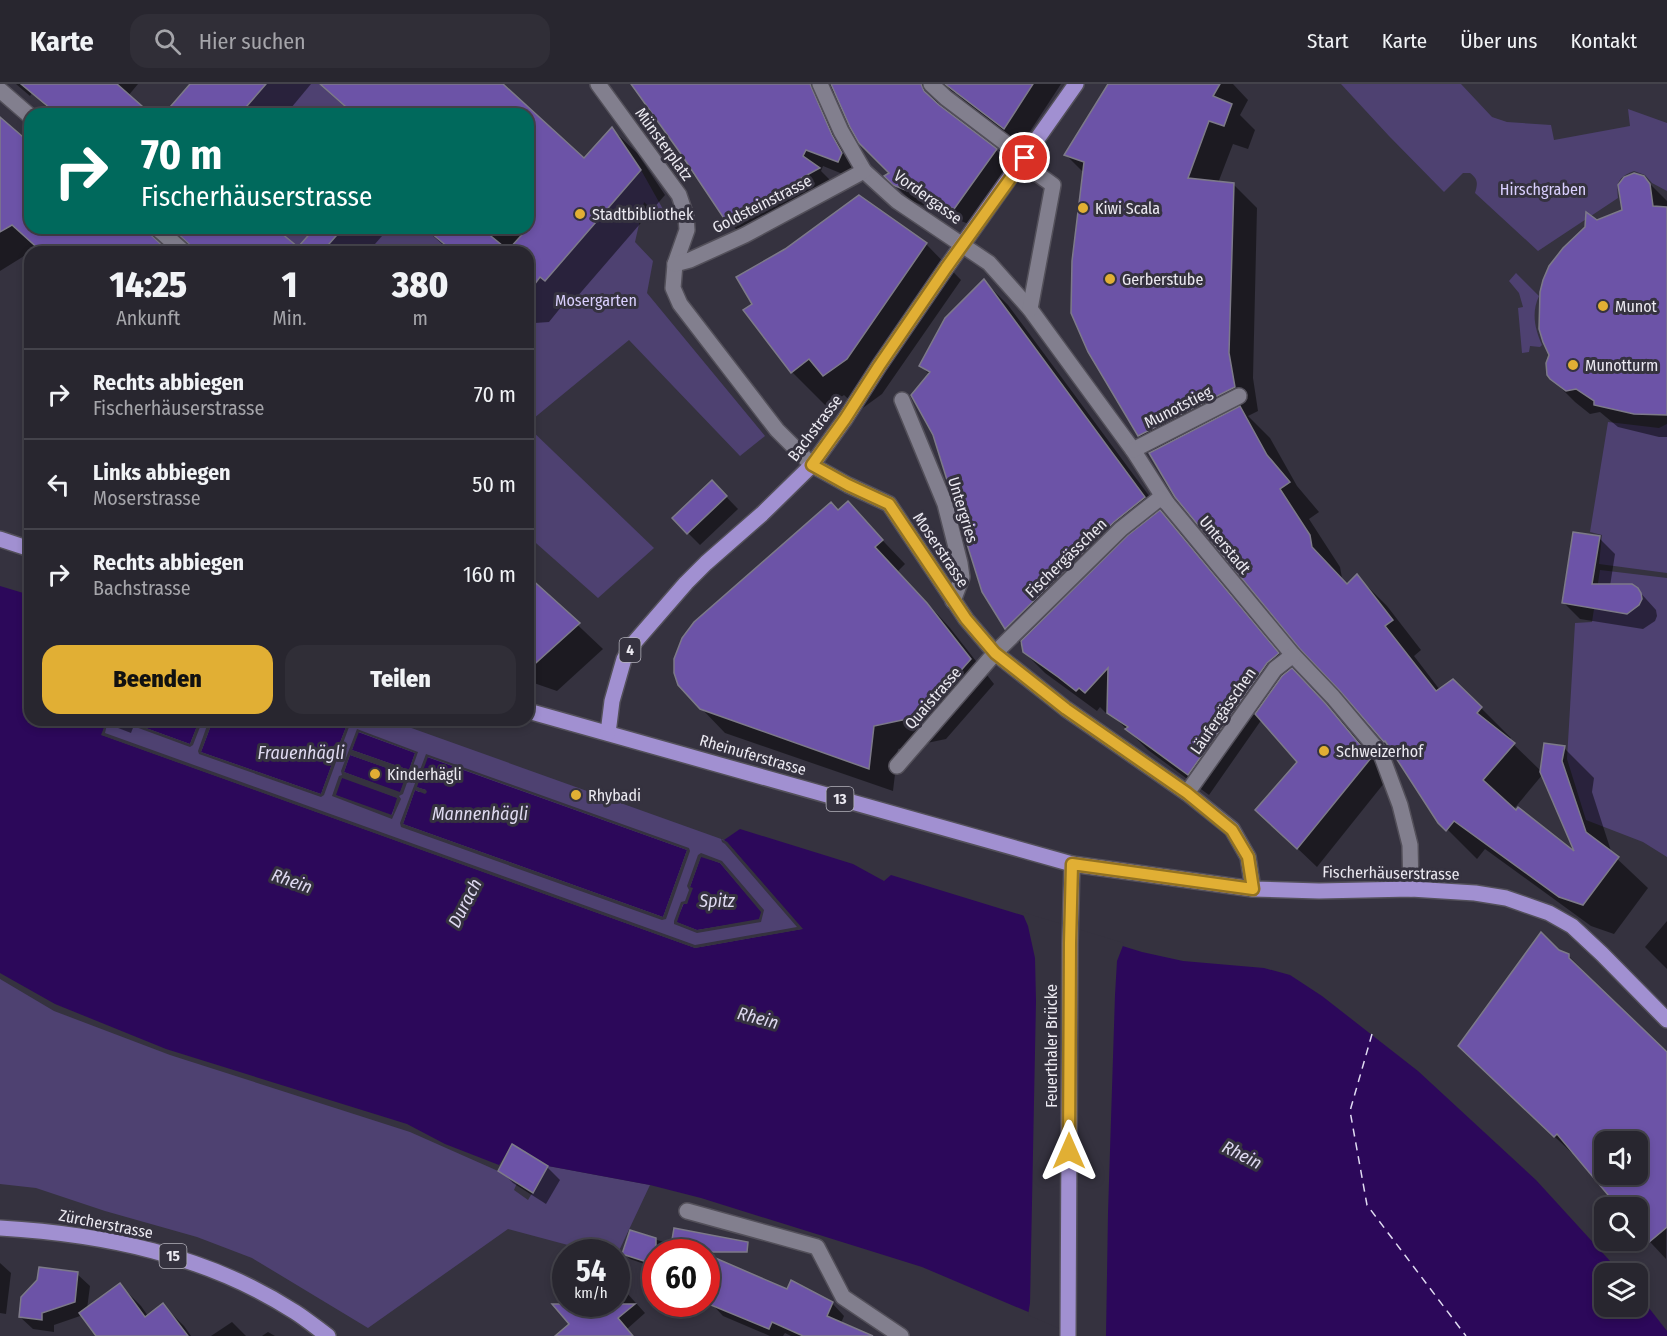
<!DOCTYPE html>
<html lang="de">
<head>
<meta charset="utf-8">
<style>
  body { margin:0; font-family:"Fira Sans Condensed",sans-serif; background:#302e37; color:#f1f3f6; height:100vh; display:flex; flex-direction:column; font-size:22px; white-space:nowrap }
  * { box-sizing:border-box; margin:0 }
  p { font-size:20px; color:#a5a5aa }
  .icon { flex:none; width:33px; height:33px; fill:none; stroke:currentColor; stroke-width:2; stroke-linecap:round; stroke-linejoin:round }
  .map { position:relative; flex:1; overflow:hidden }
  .details { position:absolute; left:24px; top:162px; width:510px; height:480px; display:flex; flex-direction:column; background:#28262f; border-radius:18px; box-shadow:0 3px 9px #0003,0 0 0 2px #44434b }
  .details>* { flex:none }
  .top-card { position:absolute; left:24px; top:24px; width:510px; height:126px; border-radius:18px; box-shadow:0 3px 9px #0003,0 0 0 2px #44434b; background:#00695c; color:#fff; overflow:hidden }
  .controls { position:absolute; left:1594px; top:1047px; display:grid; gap:12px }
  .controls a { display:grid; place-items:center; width:54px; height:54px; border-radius:12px; background:#28262f; box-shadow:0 3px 9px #0003,0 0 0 2px #44434b; font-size:30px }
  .speed { position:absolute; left:552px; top:1155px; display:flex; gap:12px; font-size:30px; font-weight:700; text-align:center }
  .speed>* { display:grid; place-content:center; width:78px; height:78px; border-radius:50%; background:#28262f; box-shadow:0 3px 9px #0003,0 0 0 2px #44434b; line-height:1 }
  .speed small { font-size:15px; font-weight:400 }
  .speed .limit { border:9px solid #d22; background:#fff; color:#111 }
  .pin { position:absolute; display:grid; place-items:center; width:51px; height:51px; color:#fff; margin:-26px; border:3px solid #fff; border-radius:50%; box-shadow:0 2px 6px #0007 }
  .me { position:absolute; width:66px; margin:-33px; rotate:0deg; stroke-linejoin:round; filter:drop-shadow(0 0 4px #0008) }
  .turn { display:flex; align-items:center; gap:21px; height:126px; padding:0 18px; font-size:27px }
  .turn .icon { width:78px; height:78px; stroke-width:2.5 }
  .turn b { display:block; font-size:42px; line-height:51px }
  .eta { display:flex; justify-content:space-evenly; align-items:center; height:102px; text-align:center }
  .eta b { font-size:36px; font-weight:800; line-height:42px }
  .cta { display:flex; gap:12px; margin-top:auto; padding:12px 18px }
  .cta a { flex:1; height:69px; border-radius:18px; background:#e1af34; color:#111; font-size:24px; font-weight:800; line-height:69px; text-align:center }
  .cta a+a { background:#302e37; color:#f1f3f6 }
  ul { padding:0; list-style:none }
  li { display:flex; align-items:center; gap:18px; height:90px; padding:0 18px; border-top:2px solid #44434b }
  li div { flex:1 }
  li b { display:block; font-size:22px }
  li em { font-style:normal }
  header { display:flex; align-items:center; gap:36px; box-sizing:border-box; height:84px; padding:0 30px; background:#28262f; border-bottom:2px solid #44434b }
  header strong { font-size:28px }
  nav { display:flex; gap:33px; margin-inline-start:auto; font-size:21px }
  .search { width:420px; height:54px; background:#302e37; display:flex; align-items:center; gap:15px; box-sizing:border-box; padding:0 21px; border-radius:18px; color:#a5a5aa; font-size:22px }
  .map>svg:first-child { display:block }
  .green { fill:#4e4171 }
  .water { fill:#2c085a }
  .pier { fill:#35323f; fill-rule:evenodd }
  .shadow { fill:#0007; fill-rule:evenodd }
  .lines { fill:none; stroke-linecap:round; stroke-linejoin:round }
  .ferry { stroke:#dfdaf1; stroke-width:1.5; stroke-dasharray:8 6; stroke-linecap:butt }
  .building { fill:#6c53a7; stroke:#7d7a89; stroke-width:1.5; fill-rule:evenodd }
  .minor-casing { stroke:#53505a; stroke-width:18 }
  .major-casing { stroke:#53505a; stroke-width:18 }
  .minor { stroke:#827f8e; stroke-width:15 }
  .major { stroke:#a190d1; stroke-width:15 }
  .route-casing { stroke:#927222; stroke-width:15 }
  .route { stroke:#e1af34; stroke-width:10 }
  .poi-dot { fill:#e1af34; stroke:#35323f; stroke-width:2 }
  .labels { text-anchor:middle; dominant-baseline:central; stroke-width:6; stroke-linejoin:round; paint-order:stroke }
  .shield { fill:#35323f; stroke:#b4b2bc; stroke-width:1.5 }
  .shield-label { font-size:15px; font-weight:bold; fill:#ebe9f1 }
  .street-label { font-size:16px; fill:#ebe9f1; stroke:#35323f }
  .park-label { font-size:16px; fill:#dad0fe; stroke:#35323f }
  .poi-label { font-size:16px; fill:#ebe9f1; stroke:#35323f; text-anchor:start }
  .water-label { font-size:18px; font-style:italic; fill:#dfdaf1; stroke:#35323f }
</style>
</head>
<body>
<header>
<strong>Karte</strong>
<div class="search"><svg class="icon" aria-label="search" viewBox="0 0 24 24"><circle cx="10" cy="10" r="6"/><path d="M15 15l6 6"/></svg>Hier suchen</div>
<nav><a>Start</a><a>Karte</a><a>Über uns</a><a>Kontakt</a></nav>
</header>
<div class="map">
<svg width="1667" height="1252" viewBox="0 0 1667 1252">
  <rect width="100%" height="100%" fill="#35323f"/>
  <g class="green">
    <path d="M266 0H320L354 30H240Z"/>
    <path d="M1341 0H1461L1492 33 1507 38 1551 41 1554 56 1630 42 1628 25 1667 39V107L1652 99 1645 91 1634 87C1619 93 1616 97 1618 114L1538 167 1475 109C1478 99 1478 95 1470 89H1463L1444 108 1389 52Z"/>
    <path d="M641 86 664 127 663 136 644 118 635 158 653 177 647 209 765 352 740 372 629 256 528 339V209L534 201 532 186 545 197Z"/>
    <path d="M275 144H315L298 163Z"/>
    <path d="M343 144H388L394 149 399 144H425L454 168H322Z"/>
    <path d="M1516 189 1539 212C1531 229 1535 245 1542 261L1540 263 1530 262 1529 268 1522 269 1518 224 1523 223 1519 209 1509 197Z"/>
    <path d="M1608 338 1659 344 1667 340V489L1599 480 1602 451 1590 448Z"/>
    <path d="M528 343 654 464 598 514 528 452Z"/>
    <path d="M1600 486 1667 494V773L1643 758 1586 736 1567 675 1575 539 1592 538Z"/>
    <path d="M102 636H389L724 756 803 845 695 864 101 651 105 641Z"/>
    <path d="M0 895 54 927 170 971 410 1048 498 1087 517 1099 514 1106 528 1116 548 1082 650 1101 617 1171 616 1168H594L508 1145 368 1244 252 1174 197 1153 105 1127 36 1104 0 1100Z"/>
  </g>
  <g class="water">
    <path d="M0 502 30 511V636H102L101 639 105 640 102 651 695 864 802 845 727 758 724 756 740 745 853 780 884 797 891 791 1142 868 1183 877 1264 884 1290 891 1322 912 1418 987 1536 1096 1621 1189 1605 1190V1222H1638V1210L1667 1247V1252H1085L922 1183 701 1114 650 1101 548 1082 512 1061 499 1081 445 1060 407 1040 166 965 55 920 0 889Z"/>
    <path d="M136 636H181L197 642 190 660 135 640Z"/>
    <path d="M213 636H326L346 643 339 661 333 662V664L337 666 321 710 201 668Z"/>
    <path d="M358 648 415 669 409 686 352 666Z"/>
    <path d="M350 671 407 691 400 709 344 688Z"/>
    <path d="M427 673 687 766 663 833 403 740 415 706 419 708 426 706 416 703Z"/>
    <path d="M342 693 398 714 391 732 335 711Z"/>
    <path d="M701 772 720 779 762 828 759 836 697 846 676 838 684 819 687 820 690 803Z"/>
  </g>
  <g class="pier">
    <path d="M102 636H108L105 649 695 861 797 843 725 760 722 758 721 755 727 758 803 845 695 864 101 651 105 641 101 639Z"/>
    <path d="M133 636H136L135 640 190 660 197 642 181 636 195 638 194 636H201L198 639 200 643 193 661 190 663 133 642 132 640Z"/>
    <path d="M209 636H213L201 668 321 710 337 666 333 663 335 660 339 661 346 643 326 636H335L347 640 349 643 342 662 339 664 340 667 324 711 321 713 199 670 198 667Z"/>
    <path d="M357 645 418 668 403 710 399 712 401 715 392 735 332 712 339 692 342 691 341 687ZM359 648 415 669 409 686 352 666ZM350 671 406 691 400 708 344 688ZM342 694 397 714 392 731 336 711Z"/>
    <path d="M426 670 689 764 690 767 666 835 662 836 401 743 400 739ZM428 673 687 766 663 833 403 740 415 706 425 710 427 708 426 706 417 703Z"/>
    <path d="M701 769 722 777 764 826 761 838 697 849 674 840V837L681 818 685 817 689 806 687 802 698 771ZM701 773 720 779 761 828 759 835 697 846 677 838 683 820H687L693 804 690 803Z"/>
    <path d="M1022 828 1124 859 1117 877 1115 911 1108 1129 1106 1252H1077L1028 1231 1030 1219 1036 917 1035 874 1028 842Z"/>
  </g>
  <g class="shadow">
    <path d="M16 0H138L128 12 149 30H54L32 9 30 12Z"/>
    <path d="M192 0H311L286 30H166Z"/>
    <path d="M319 0H501L584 76 612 45 637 69 665 111 570 221 566 217 549 238 535 239 528 233V168H451L424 144H528V30H353Z"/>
    <path d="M632 0H1061L1021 61 971 23 956 9 946 7 940 11 938 20 940 23 996 66 1013 83 971 141 912 117 903 109 887 93 892 89 835 8 829 11 859 87 855 95 823 82 821 87 836 102 743 152 726 135Z"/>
    <path d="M1109 0H1233L1248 16 1240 31 1255 46 1248 65 1233 60 1218 99 1233 100 1257 124 1253 294 1258 327 1248 332 1270 354 1297 402 1319 428 1309 435 1340 483 1342 494 1348 501 1357 492 1387 522 1421 566 1414 572 1440 606 1481 624 1511 654 1509 656 1542 688 1564 664 1594 694 1592 708 1612 770 1648 804 1614 850 1591 842 1485 765 1477 775 1439 737 1389 662 1342 606 1156 367 1140 351 1089 268 1084 89 1066 71ZM1543 690 1578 772 1513 726Z"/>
    <path d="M0 35 30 61V144H273L298 165 317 144H389L368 168H198L190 161 184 158 175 161 171 168H41L37 164 0 187Z"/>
    <path d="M1643 93 1667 117V353H1659L1618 343 1600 328 1590 330 1575 318 1551 294 1597 138 1624 127Z"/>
    <path d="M926 160 961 196 882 310 860 326 844 311 827 323 792 288Z"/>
    <path d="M984 197 1008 221 1164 432 1181 449 1299 591 1298 592 1344 640 1389 693 1317 783 1257 726 1299 678 1262 635 1209 711 1148 666 1108 627 1106 629 1100 623 1097 627 1045 589 1024 568 1023 562 1006 544 984 507 929 290 921 282Z"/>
    <path d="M712 398 738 425 700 461 688 449Z"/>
    <path d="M848 420 905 480 898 487 950 544 994 600 946 655 898 665 893 707 725 649 701 624 839 428Z"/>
    <path d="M1599 454 1615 470 1610 502 1637 505 1656 526 1657 532 1655 537 1643 545 1580 535 1564 519Z"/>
    <path d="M528 494 603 565 557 607 528 597Z"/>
    <path d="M107 636H136L131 649 113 642Z"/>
    <path d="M1667 837V885L1645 863Z"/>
    <path d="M1559 867 1568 871 1585 889 1586 892 1667 970 1666 1175 1638 1145V1124L1574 1068 1572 1069 1477 980ZM1605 1058H1638V1090H1605Z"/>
    <path d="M512 1063 547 1083 560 1096 546 1120 513 1099 500 1086Z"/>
    <path d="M631 1148 667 1159 672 1164 715 1158 712 1179 706 1178V1168H656V1184L630 1175 624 1169Z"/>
    <path d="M0 1179 11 1189 6 1230 0 1229Z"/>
    <path d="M77 1190 90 1202 87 1225 120 1201 141 1222 148 1232 163 1221 184 1242 191 1252H98L83 1231 54 1241V1248L33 1245 20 1233Z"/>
    <path d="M616 1197 645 1229 627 1245 632 1252H572L571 1240 565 1233 582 1220H616Z"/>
    <path d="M787 1207 832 1219 844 1232 841 1239 871 1252H791L785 1249 783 1252H770L723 1232 711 1219Z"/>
    <path d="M232 1238 246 1252H211Z"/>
    <path d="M268 1248 275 1252H262Z"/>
  </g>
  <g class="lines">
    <path class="ferry" d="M1372 950 1350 1027 1367 1121 1466 1252"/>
  </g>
  <g class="building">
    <path d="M21 0H117L151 30H57Z"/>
    <path d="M190 0H266L240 30H164Z"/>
    <path d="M320 0H503L584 74 612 43 641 86 545 197 540 193 528 209V168H454L425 144H481L508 166 528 144V30H354Z"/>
    <path d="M631 0H810L832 51 842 69 838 78 806 66 803 72 820 84 725 136 681 70Z"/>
    <path d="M831 0H921L924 7 939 21 997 65 954 125 893 101 884 92 889 89 859 59 850 43Z"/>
    <path d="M945 0H1033L1004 45Z"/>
    <path d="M1108 0H1220L1213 12 1232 20 1224 42 1209 37 1188 94 1234 99 1229 269 1235 303 1138 352 1088 268 1071 229 1072 177 1084 78 1064 71Z"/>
    <path d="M0 33 30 59V144H147L151 151 169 168H42L12 141 0 148Z"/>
    <path d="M1634 89 1644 92 1650 100 1653 122 1667 123V331L1634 330 1594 321V317L1576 305 1566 307 1550 295 1547 291 1546 279 1549 271 1543 258 1539 245 1540 208 1543 196 1549 182 1563 164 1585 143 1586 128 1597 136 1622 126 1618 101 1624 93Z"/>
    <path d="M859 111 927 159 847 275 823 292 809 275 791 289 743 226 752 220 736 193 785 165Z"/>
    <path d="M172 144H275L298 163 315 144H343L322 168H194L190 161Z"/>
    <path d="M984 195 1145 413 1114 438 1005 545 982 508 933 351 911 311 930 288 919 282 945 234Z"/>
    <path d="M1240 322 1267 371 1290 398 1280 405 1310 451 1312 463 1347 500 1357 490 1393 536 1385 542 1436 607 1453 595 1482 623 1477 629 1515 659 1483 696 1516 726 1518 723 1574 767 1540 688 1544 659 1565 662 1562 677 1586 748 1619 773 1583 821 1559 813 1454 737 1446 747 1438 739 1385 657 1384 658 1340 607 1300 565 1175 413 1149 369Z"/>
    <path d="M712 396 727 412 687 450 672 434Z"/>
    <path d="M848 417 883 456 875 463 927 519 971 575 921 632 874 642 869 685 700 625 678 601 674 589V575L682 554 694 538 831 418 838 426Z"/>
    <path d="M1160 426 1279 569 1267 579 1188 691 1125 645 1128 643 1107 629 1108 584 1085 609 1079 604 1076 607 1058 593 1023 568 1021 557 1127 452Z"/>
    <path d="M1573 448 1600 452 1592 500H1632L1638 504 1641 509 1642 515 1639 521 1627 530 1562 519Z"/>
    <path d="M528 492 580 539 528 586Z"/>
    <path d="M1292 584 1326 620 1371 674 1297 765 1255 726 1297 678 1255 630 1282 592Z"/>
    <path d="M1541 848 1559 866 1569 870V874L1667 968V1143L1648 1159 1638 1147V1124H1619L1557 1050 1554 1053 1458 962ZM1605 1058H1638V1090H1605Z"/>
    <path d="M512 1060 548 1082 533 1109 498 1087Z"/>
    <path d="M674 1144 748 1158 747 1168H670Z"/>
    <path d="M630 1146 656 1154V1181L622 1170Z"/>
    <path d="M706 1170 787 1205 791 1196 833 1218 827 1232 873 1252H803L772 1238 769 1245 706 1219Z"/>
    <path d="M39 1183 78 1188 75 1218 42 1229V1236L19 1233 21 1213 37 1196Z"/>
    <path d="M120 1199 145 1233 163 1219 188 1252H96L79 1229Z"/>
    <path d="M552 1220H635L618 1234 633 1252H555L569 1240Z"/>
  </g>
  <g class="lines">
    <g class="minor-casing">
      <g id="minor">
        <path d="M598 0 679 111 686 132 687 146 675 180 673 204 680 220 777 346 812 381 848 401 889 420 966 535 995 569 1066 625 1187 709 1232 745 1248 773 1253 805"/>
        <path d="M820 0 841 47 864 87 897 117 989 179 1030 225 1133 366 1167 419 1293 571 1333 613 1381 670 1400 721 1410 761 1411 805"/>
        <path d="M931 0 946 14 1025 74 1039 91 1053 101 1030 225"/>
        <path d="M0 6 30 32"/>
        <path d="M157 144 184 168"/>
        <path d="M675 180 690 176 745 151 864 87"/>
        <path d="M902 316 945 420 960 479 962 493 953 517"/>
        <path d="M1133 366 1239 312"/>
        <path d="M897 682 995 569 1121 445 1160 414 1167 419"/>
        <path d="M1187 709 1275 585 1293 571"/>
        <path d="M687 1127 817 1163 843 1213 901 1252"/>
      </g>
    </g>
    <g class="major-casing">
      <g id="major">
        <path d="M0 455 30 465"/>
        <path d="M528 627 1072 780 1253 805 1319 807 1411 805 1475 809 1506 814 1549 829 1572 842 1602 870 1667 936"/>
        <path d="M608 649 612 617 624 575 633 560 686 499 706 479 762 430 812 381 845 335 879 282 946 184 1076 0"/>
        <path d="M0 1144C103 1150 207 1171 295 1228 306 1235 317 1244 328 1252"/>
        <path d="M1068 1252 1070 859 1072 780"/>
      </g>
    </g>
    <use href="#minor" class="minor"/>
    <use href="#major" class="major"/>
  </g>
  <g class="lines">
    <g class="route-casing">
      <path id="route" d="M1025 74 946 184 879 282 845 335 812 381 848 401 889 420 966 535 995 569 1066 625 1187 709 1232 746 1248 773 1253 805 1072 780 1070 859 1069 1067"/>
    </g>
    <use href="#route" class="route"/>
  </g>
  <g class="poi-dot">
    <circle cx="1083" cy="124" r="6"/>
    <circle cx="580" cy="130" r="6"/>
    <circle cx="1110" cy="195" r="6"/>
    <circle cx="1603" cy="222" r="6"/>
    <circle cx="1573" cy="281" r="6"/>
    <circle cx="1324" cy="667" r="6"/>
    <circle cx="375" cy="690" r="6"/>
    <circle cx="576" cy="711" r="6"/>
  </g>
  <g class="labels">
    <g class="shield">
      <rect x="619.5" y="554" width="21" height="24" rx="4.5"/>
      <rect x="826.5" y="703" width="27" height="24" rx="4.5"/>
      <rect x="159.5" y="1160" width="27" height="24" rx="4.5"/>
    </g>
    <g class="shield-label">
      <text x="630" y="566">4</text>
      <text x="840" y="715">13</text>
      <text x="173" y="1172">15</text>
    </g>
    <g class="street-label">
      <text transform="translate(664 60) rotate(54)">Münsterplatz</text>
      <text transform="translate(928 113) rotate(36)">Vordergasse</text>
      <text transform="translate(762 120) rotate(-27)">Goldsteinstrasse</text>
      <text transform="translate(1178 323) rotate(-27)">Munotstieg</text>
      <text transform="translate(815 344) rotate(-53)">Bachstrasse</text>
      <text transform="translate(963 426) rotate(73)">Untergries</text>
      <text transform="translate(1225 461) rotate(50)">Unterstadt</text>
      <text transform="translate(941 466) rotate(56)">Moserstrasse</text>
      <text transform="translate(1066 474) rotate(-44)">Fischergässchen</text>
      <text transform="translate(933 614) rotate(-49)">Quaistrasse</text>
      <text transform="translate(1223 627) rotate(-55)">Läufergässchen</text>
      <text transform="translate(753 671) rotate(16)">Rheinuferstrasse</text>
      <text transform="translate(1391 789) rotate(1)">Fischerhäuserstrasse</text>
      <text transform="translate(1051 962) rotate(-90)">Feuerthaler Brücke</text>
      <text transform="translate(106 1140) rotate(11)">Zürcherstrasse</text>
    </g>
    <g class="park-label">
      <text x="1543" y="105">Hirschgraben</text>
      <text x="596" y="216">Mosergarten</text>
    </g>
    <g class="poi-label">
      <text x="1095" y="124">Kiwi Scala</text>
      <text x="592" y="130">Stadtbibliothek</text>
      <text x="1122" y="195">Gerberstube</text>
      <text x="1615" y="222">Munot</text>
      <text x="1585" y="281">Munotturm</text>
      <text x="1336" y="667">Schweizerhof</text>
      <text x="387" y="690">Kinderhägli</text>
      <text x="588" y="711">Rhybadi</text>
    </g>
    <g class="water-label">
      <text x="301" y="669">Frauenhägli</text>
      <text x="480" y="730">Mannenhägli</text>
      <text transform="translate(292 797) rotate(19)">Rhein</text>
      <text x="717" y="817">Spitz</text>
      <text transform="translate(465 819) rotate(-63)">Durach</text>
      <text transform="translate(758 934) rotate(15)">Rhein</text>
      <text transform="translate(1242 1071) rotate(27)">Rhein</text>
    </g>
  </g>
</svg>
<div class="controls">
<a><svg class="icon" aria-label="sound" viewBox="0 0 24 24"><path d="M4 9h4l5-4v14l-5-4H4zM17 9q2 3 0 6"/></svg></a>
<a><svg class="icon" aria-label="search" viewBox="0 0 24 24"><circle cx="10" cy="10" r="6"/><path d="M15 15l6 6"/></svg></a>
<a><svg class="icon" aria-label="layers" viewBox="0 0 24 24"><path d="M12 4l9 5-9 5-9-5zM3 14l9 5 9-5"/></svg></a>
</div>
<div class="speed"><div>54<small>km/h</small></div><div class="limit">60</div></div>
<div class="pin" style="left:1025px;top:74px;background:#d93025"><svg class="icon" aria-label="arrive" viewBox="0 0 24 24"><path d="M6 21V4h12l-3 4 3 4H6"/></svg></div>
<svg class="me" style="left:1069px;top:1067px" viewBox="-20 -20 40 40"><path d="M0-17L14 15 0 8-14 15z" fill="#e1af34" stroke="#fff" stroke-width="4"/></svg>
<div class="top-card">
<div class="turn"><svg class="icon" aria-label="right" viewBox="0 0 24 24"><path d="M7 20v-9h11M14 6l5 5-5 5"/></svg><div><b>70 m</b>Fischerhäuserstrasse</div></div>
</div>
<section class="details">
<div class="eta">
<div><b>14:25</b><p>Ankunft</p></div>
<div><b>1</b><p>Min.</p></div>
<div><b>380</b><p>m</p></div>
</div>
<ul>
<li><svg class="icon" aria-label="right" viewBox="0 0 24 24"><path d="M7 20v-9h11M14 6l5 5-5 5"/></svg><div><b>Rechts abbiegen</b><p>Fischerhäuserstrasse</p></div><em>70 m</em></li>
<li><svg class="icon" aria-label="left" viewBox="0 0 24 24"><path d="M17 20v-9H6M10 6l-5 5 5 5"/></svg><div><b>Links abbiegen</b><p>Moserstrasse</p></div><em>50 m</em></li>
<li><svg class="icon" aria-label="right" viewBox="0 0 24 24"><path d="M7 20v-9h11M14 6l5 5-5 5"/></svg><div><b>Rechts abbiegen</b><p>Bachstrasse</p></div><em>160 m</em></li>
</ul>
<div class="cta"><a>Beenden</a><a>Teilen</a></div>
</section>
</div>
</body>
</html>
